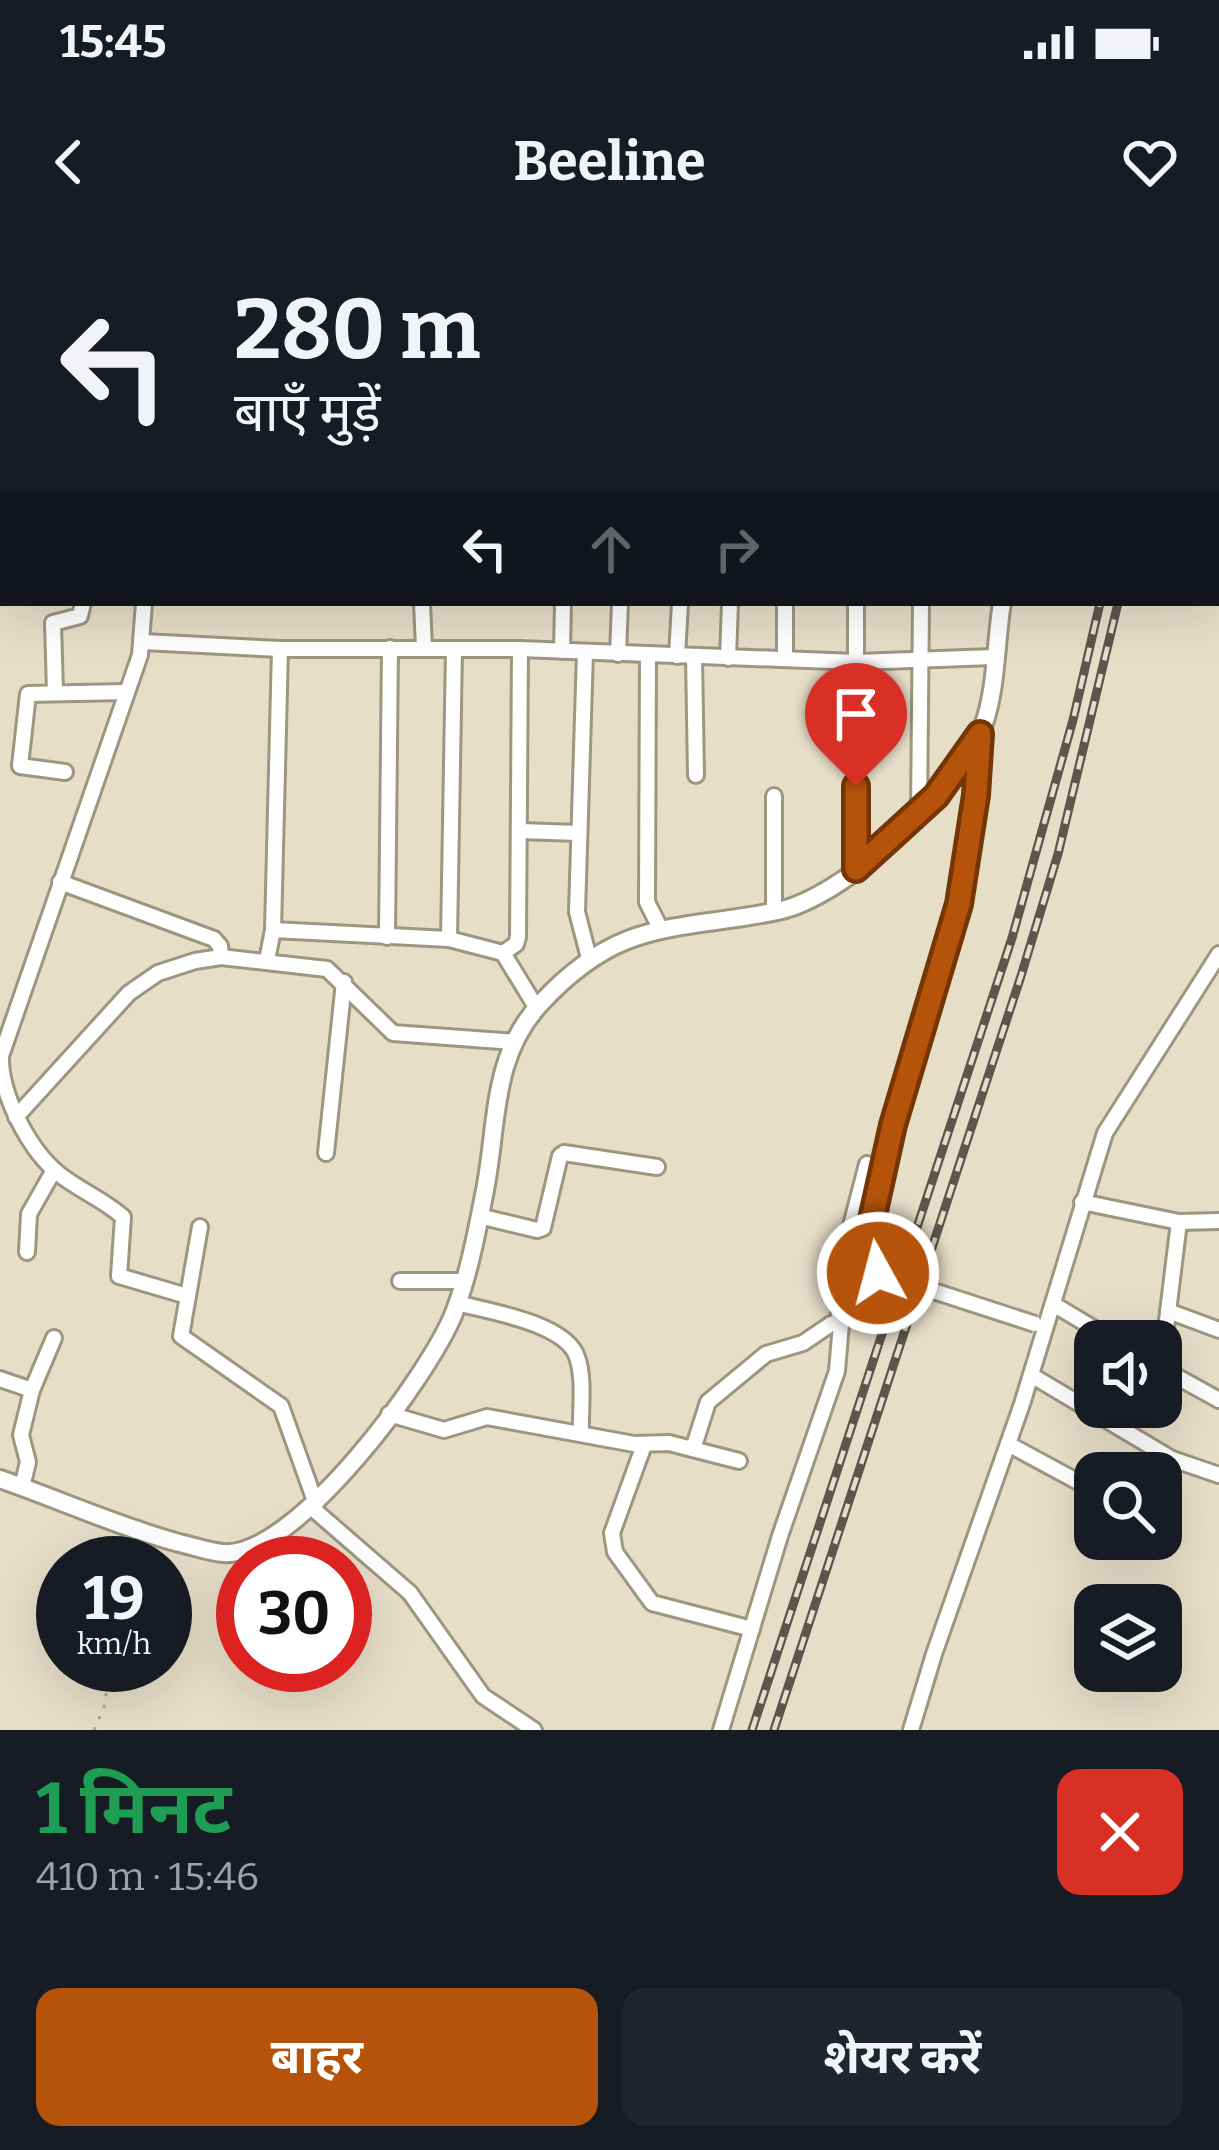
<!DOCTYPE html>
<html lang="hi">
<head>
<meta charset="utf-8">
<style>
  body { margin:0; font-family:Bitter,"Noto Sans Devanagari",serif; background:#20242c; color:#f1f3f6; height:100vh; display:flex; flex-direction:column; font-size:45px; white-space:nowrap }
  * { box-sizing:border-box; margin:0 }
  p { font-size:39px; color:#9ea1a6 }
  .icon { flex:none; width:66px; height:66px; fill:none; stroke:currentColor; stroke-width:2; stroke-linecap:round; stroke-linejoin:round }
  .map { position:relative; height:1490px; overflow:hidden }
  .drawer { display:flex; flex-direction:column; background:#171b24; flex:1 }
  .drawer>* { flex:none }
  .hud { position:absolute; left:0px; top:0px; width:1221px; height:366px; box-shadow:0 12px 48px #0002; background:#171b24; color:#f1f3f6; overflow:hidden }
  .fabs { position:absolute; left:1074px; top:1080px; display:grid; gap:24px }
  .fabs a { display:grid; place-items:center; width:108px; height:108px; border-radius:24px; background:#171b24; box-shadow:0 12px 48px #0002; font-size:60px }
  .speed { position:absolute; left:36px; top:1296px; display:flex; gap:24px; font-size:60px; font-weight:700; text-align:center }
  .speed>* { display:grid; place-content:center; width:156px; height:156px; border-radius:50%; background:#171b24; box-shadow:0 12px 48px #0002; line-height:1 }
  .speed small { font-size:30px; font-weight:400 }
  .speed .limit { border:18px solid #d22; background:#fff; color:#111 }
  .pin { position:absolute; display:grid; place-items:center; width:102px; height:102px; color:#fff; margin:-123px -51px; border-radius:50% 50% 50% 0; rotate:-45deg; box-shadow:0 0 12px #0007 }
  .pin .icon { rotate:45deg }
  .me { position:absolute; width:132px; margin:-66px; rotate:353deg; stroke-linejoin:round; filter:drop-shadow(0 0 9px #0008) }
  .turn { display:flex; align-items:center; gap:42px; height:252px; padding:0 36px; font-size:54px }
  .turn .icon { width:156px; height:156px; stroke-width:2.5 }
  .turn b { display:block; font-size:84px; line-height:102px }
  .lanes { display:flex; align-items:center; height:114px; padding:0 36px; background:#0003; justify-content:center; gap:60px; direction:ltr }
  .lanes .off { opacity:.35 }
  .round { display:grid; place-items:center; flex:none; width:126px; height:126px; border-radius:24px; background:#20242c }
  .headline { display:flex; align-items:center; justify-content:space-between; height:204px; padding:0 36px }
  h1 { font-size:72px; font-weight:700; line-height:90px; color:#1e9e55 }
  .action { display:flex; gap:24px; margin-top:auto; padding:24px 36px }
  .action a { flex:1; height:138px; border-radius:24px; background:#b45309; color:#fff; font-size:48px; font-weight:700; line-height:138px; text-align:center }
  .action a+a { background:#20242c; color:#f1f3f6 }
  .status { display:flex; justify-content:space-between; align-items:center; height:84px; padding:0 60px; background:#171b24; direction:ltr }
  .status svg { height:33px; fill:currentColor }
  header { display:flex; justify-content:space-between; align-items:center; height:156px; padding:0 36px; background:#171b24; font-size:54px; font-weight:700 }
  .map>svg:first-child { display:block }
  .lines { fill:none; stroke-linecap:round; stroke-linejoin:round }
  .minor-casing { stroke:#9e9681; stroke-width:20 }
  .major-casing { stroke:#9e9681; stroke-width:22 }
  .path { stroke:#aba493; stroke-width:3; stroke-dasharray:3 9; stroke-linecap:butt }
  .minor { stroke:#fff; stroke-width:14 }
  .major { stroke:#fff; stroke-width:16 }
  .rail-casing { stroke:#5c574c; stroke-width:9 }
  .rail { stroke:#e7dec8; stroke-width:4.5; stroke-dasharray:14; stroke-linecap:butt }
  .minor-bridge-casing { stroke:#9e9681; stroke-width:20; stroke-linecap:butt }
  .minor-bridge { stroke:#fff; stroke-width:14 }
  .route-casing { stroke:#753606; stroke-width:30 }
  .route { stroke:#b45309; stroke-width:21 }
</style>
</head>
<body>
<div class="status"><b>15:45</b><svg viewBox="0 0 49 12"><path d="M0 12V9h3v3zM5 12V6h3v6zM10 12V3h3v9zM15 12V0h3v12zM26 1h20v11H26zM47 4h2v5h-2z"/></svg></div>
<header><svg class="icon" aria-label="back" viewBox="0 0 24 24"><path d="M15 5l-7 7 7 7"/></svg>Beeline<svg class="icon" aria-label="heart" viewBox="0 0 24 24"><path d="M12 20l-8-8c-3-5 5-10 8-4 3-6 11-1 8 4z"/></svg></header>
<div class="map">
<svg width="1219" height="1490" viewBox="0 0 1219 1490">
  <rect width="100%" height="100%" fill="#e7dec8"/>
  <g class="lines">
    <g class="minor-casing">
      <g id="minor">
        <path d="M604 0V3"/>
        <path d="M153 3V0"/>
        <path d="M420 3V0"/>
        <path d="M524 3V0"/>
        <path d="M858 3V0"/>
        <path d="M928 3V0"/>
        <path d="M144 363 140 415 1 816C0 854 29 910 59 934 79 950 104 960 123 977L119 1036 187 1056"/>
        <path d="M422 363 424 408"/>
        <path d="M143 402 280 409H520L857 422 993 417"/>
        <path d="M562 411 563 363"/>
        <path d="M585 412 577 672 589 718"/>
        <path d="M618 414 620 363"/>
        <path d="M648 415 647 662 660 688"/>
        <path d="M677 416 680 363"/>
        <path d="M694 416 696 535"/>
        <path d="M728 418 730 363"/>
        <path d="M785 419V363"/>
        <path d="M55 452 53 383 80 376 83 363"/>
        <path d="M65 532 20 526 28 454 127 452"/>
        <path d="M919 574 921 363"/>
        <path d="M519 591 579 593"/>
        <path d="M856 629V363"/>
        <path d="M60 642 214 699 220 706 221 717"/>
        <path d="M774 671V556"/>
        <path d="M273 690 449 699 503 713 536 767"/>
        <path d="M387 697 390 408"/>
        <path d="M449 699 454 409"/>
        <path d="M503 713 516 704 518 697 520 409"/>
        <path d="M267 720 273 690 280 409"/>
        <path d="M16 877 129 753 158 733 195 721 221 717 327 729 393 793 515 802"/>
        <path d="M326 913 344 742"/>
        <path d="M1082 962 1179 982 1219 981"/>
        <path d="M479 976 537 990 543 988 560 916 564 913 657 927"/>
        <path d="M200 987 181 1096 281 1166 316 1264"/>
        <path d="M27 1012 29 974 54 930"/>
        <path d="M878 1033 865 1021V1011L891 893 959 664 977 545 980 499"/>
        <path d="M400 1041H464"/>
        <path d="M457 1063C487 1071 566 1083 577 1117 585 1139 580 1171 581 1194"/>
        <path d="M1053 1064 1115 1101"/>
        <path d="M1168 1071 1219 1090"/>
        <path d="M838 1082 847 1001 867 924"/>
        <path d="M1161 1128 1219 1160"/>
        <path d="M1161 1129 1179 982"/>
        <path d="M1031 1135 1172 1219 1219 1235"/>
        <path d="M0 1139 32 1150"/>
        <path d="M389 1174 444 1190 487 1177 634 1204 669 1203 739 1221"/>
        <path d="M1008 1204 1095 1251"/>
        <path d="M644 1205 612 1293 615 1312 652 1363 752 1389"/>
        <path d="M693 1209 708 1162 766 1114 803 1103 831 1084H841L837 1131 780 1296 721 1490"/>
        <path d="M22 1247 28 1222 21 1195 32 1150 54 1098"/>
        <path d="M312 1268 410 1353 483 1456 534 1490"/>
        <path d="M911 1490 934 1414 1022 1164 1105 893 1219 714"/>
      </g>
    </g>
    <g class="major-casing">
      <g id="major">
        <path d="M1054 3 1055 0"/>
        <path d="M0 1239C60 1260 117 1286 179 1303 193 1306 209 1312 223 1313 295 1319 430 1134 454 1073 469 1034 477 991 485 950 498 884 491 816 541 763 621 677 673 692 778 671 844 657 951 557 979 496 997 458 995 405 1002 363"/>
      </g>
    </g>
    <g class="path">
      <path d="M117 1323 119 1298"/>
      <path d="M94 1490 104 1467 111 1425"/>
    </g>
    <use href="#minor" class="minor"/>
    <use href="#major" class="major"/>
    <g class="rail-casing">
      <g id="rail">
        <path d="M1154 3 1155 0"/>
        <path d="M1173 3V0"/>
        <path d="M752 1490 1012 698 1073 480 1100 363"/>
        <path d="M774 1490 1021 736 1058 614 1118 363"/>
      </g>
    </g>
    <use href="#rail" class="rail"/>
    <g class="minor-bridge-casing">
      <path id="minor-bridge" d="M878 1033 1035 1084"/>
    </g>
    <use href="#minor-bridge" class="minor-bridge"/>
  </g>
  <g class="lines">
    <g class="route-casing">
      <path id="route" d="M856 546V629L936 556 980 494 976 555 959 664 893 885 865 1011V1021L878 1033"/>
    </g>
    <use href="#route" class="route"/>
  </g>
</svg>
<div class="fabs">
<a><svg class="icon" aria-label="sound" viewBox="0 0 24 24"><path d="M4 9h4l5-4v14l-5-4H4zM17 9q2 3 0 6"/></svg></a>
<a><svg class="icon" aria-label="search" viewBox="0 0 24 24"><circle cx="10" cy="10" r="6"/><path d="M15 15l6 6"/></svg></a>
<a><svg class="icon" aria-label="layers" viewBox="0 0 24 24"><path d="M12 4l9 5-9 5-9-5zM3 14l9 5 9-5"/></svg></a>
</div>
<div class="speed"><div>19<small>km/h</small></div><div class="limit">30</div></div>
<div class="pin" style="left:856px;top:546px;background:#d93025"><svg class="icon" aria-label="arrive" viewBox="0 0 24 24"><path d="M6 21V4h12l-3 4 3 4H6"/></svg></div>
<svg class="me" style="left:878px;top:1033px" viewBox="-20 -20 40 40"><circle r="17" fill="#b45309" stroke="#fff" stroke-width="3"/><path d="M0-11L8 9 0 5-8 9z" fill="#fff"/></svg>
<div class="hud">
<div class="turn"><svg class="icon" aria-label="left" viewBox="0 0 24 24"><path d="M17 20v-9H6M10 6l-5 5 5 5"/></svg><div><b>280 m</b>बाएँ मुड़ें</div></div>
<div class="lanes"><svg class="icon" aria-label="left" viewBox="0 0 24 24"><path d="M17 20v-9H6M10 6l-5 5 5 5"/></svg><svg class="icon off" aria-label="ahead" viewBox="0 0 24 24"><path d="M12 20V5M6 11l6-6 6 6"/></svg><svg class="icon off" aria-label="right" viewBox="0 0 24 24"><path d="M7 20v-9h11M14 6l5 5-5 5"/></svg></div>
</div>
</div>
<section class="drawer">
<div class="headline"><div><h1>1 मिनट</h1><p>410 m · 15:46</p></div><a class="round" style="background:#d93025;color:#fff"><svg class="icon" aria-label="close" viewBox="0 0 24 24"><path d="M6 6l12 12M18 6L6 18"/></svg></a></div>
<div class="action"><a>बाहर</a><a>शेयर करें</a></div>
</section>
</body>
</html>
